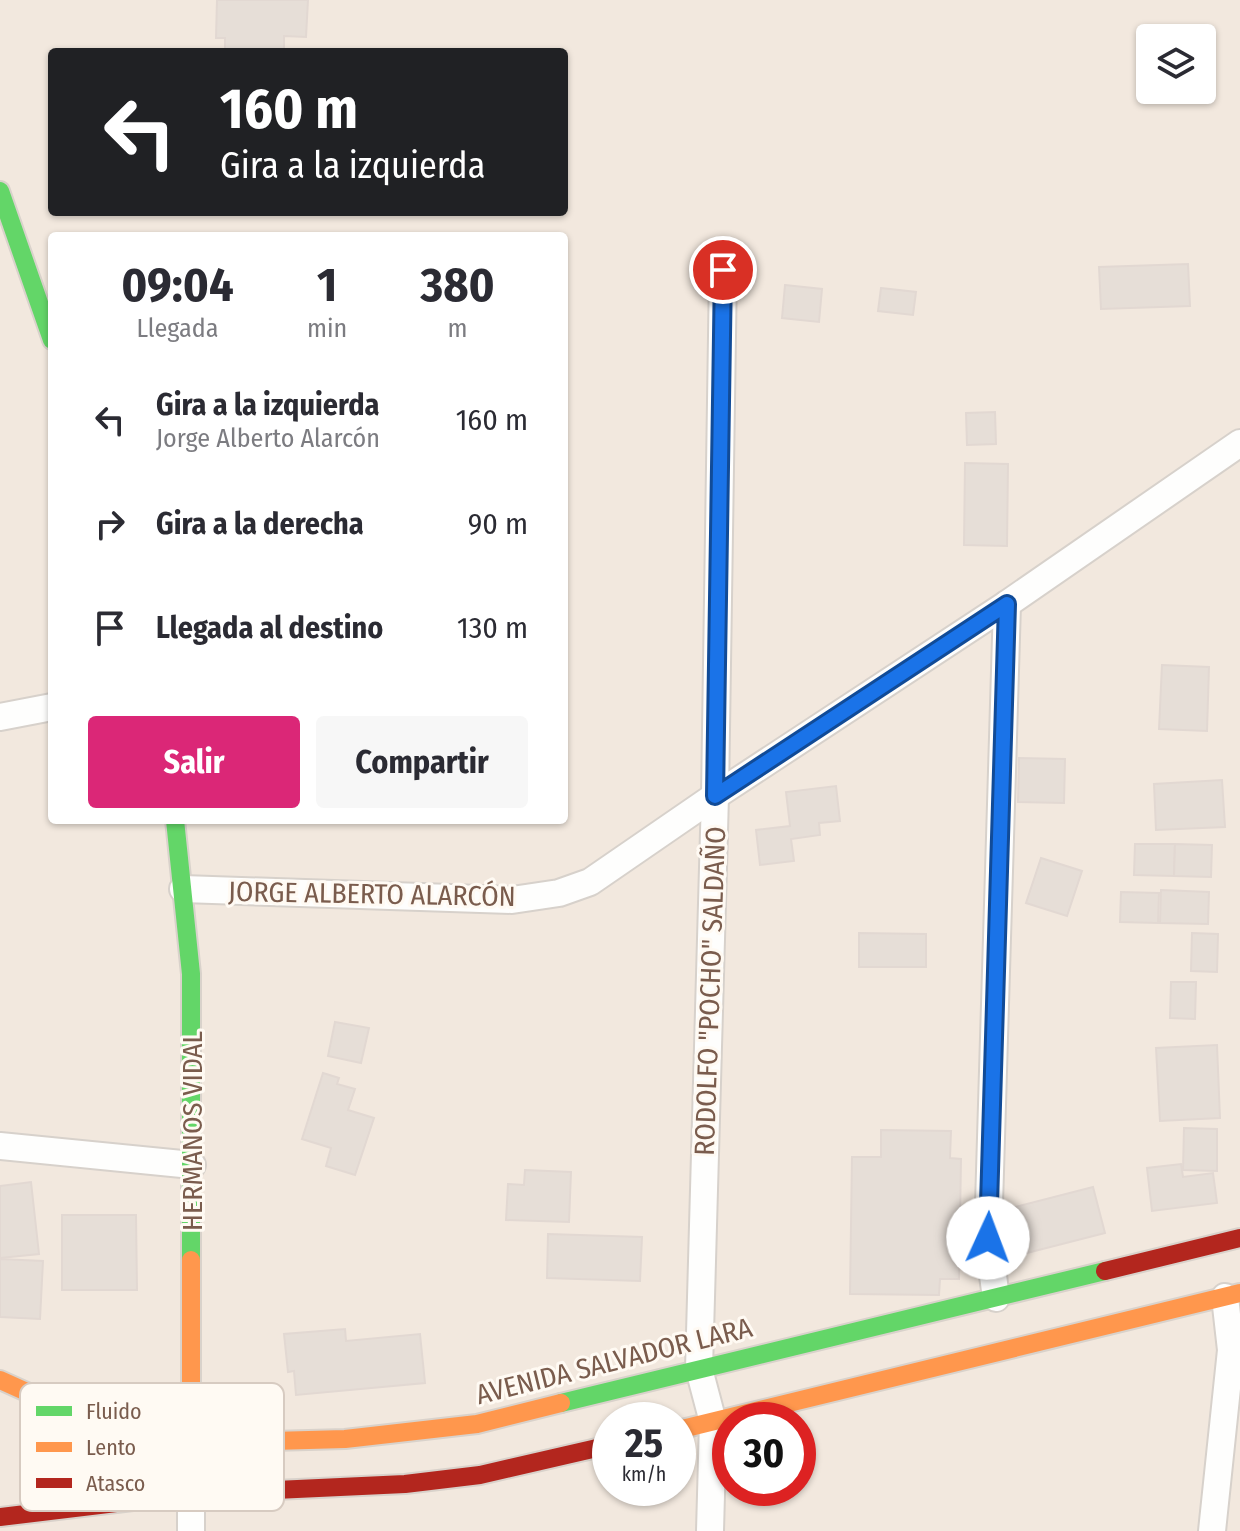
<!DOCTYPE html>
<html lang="es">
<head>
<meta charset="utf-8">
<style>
  body { margin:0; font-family:"Fira Sans Condensed",sans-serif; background:#f7f7f7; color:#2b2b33; height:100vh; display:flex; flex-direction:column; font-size:30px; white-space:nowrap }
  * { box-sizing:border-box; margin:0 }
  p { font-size:26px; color:#7c7c81 }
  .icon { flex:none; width:44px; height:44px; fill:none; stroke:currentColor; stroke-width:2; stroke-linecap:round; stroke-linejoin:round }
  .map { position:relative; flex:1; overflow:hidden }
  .drawer { position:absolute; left:48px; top:232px; width:520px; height:592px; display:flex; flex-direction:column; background:#fff; border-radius:8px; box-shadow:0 2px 6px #0004 }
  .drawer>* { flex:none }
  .banner { position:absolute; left:48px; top:48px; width:520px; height:168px; border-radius:8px; box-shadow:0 2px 6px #0004; background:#202124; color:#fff; overflow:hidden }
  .buttons { position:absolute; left:1136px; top:24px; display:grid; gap:16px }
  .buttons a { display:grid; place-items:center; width:80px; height:80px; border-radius:8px; background:#fff; box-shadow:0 2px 6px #0004; font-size:40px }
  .speed { position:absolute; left:592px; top:1402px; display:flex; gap:16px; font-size:40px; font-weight:700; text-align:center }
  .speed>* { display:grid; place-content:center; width:104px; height:104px; border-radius:50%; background:#fff; box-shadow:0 2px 6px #0004; line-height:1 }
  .speed small { font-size:20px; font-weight:400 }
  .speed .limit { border:12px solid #d22; background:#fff; color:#111 }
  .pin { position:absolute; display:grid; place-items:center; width:68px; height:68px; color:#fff; margin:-34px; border:4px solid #fff; border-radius:50%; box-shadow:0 2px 8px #0007 }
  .me { position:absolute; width:88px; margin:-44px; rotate:2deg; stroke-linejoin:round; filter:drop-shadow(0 0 6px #0008) }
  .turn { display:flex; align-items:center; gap:28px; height:168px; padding:0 40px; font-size:36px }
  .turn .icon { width:104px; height:104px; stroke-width:2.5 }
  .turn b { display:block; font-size:56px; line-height:68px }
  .eta { display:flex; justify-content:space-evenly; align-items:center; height:136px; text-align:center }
  .eta b { font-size:48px; font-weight:700; line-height:56px }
  .primary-button { display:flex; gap:16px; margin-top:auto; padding:16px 40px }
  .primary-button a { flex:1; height:92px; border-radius:8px; background:#db2777; color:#fff; font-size:32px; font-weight:700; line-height:92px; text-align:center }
  .primary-button a+a { background:#f7f7f7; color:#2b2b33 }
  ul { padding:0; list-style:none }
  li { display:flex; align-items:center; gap:24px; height:104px; padding:0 40px }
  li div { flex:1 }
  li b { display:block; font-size:30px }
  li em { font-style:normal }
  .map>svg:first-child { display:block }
  .residential { fill:#f2e8de; fill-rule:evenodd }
  .building { fill:#e6ded7; stroke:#e2d8d2; stroke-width:2 }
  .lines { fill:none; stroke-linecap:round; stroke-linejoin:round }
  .street-casing { stroke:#d7d1cb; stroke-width:30 }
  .fast-casing { stroke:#d9d2cb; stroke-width:22 }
  .slow-casing { stroke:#d9d2cb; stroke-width:22 }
  .jam-casing { stroke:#d9d2cb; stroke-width:22 }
  .street { stroke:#fefefd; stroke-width:26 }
  .fast { stroke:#63d668; stroke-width:18 }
  .slow { stroke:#ff974d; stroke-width:18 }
  .jam { stroke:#b3261e; stroke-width:18 }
  .route-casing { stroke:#114b97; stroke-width:20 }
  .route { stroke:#1a73e8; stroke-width:14 }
  .labels { text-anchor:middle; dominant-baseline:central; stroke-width:6; stroke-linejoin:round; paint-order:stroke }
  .street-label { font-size:28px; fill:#7a5c4d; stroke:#fffaf3 }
  .key { fill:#fffaf3; stroke:#d7cbc1; stroke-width:2 }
  .key-label { font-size:22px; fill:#7a5c4d }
</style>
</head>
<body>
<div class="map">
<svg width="1240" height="1531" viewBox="0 0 1240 1531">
  <rect width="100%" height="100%" fill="#f9f5f0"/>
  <path class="residential" d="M0 0H1240V1531H0ZM1150 38H1202V90H1150ZM52 52H564V212H52ZM52 236H564V820H52ZM610 1420H678V1488H610ZM730 1420H798V1488H730Z"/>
  <g class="building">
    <path d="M217 0H308L306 37 284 36V52H225V38H216Z"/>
    <path d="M1188 264 1190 306 1101 309 1099 267Z"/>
    <path d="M785 285 822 289 819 322 782 318Z"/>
    <path d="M881 288 916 292 913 315 878 311Z"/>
    <path d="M995 412 996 444 967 445 966 413Z"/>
    <path d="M965 463 1008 464 1007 546 964 545Z"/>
    <path d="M1162 665 1209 667 1207 731 1159 729Z"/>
    <path d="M1019 758 1065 759 1064 803 1018 802Z"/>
    <path d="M1222 780 1225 827 1156 830 1154 784Z"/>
    <path d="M836 786 840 821 819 823 820 835 791 839 794 861 760 865 756 830 790 826 786 792Z"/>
    <path d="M1135 844H1175L1174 876 1134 875Z"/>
    <path d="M1175 844 1212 845 1211 877 1174 876Z"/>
    <path d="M1041 858 1082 871 1067 916 1026 903Z"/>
    <path d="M1161 890 1209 892 1208 924 1160 923Z"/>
    <path d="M1121 892 1159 893 1158 923 1120 922Z"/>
    <path d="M859 933 926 934V967H859Z"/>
    <path d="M1192 933 1218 934 1217 972 1191 971Z"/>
    <path d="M1171 982H1196L1195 1019 1170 1018Z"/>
    <path d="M335 1022 369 1028 361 1063 328 1056Z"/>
    <path d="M1217 1045 1220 1118 1160 1121 1156 1048Z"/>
    <path d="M323 1073 339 1078 337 1084 355 1089 348 1110 374 1118 355 1175 326 1166 331 1148 302 1139Z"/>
    <path d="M1184 1128 1217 1129V1171L1183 1170Z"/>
    <path d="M881 1130 951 1131 950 1158 961 1159 959 1279H940L939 1295 850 1294 852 1157H881Z"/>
    <path d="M1181 1164 1183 1177 1213 1173 1217 1203 1152 1211 1147 1168Z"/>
    <path d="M525 1170 571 1172 569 1222 506 1220 508 1184 524 1185Z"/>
    <path d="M31 1182 39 1254 0 1258V1186Z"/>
    <path d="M1093 1187 1105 1233 1023 1254 1011 1208Z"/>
    <path d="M62 1215H136L137 1290H62Z"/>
    <path d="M548 1234 642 1237 640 1281 547 1278Z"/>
    <path d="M0 1259 43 1261 40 1319 0 1317Z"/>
    <path d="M345 1329 346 1341 420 1334 425 1383 296 1395 294 1371 288 1372 284 1334Z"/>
  </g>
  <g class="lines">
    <g class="street-casing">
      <g id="street">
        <path d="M0 717 52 707"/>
        <path d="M183 889 512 900 559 893 590 882 715 796 1007 604 1240 443"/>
        <path d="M0 1146 192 1165"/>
        <path d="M996 1298 988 1238 1007 604"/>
        <path d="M191 1494V1531"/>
        <path d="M710 1531 713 1422 699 1369 715 796 723 270"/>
        <path d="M1212 1531 1231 1350 1225 1297"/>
      </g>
    </g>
    <g class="fast-casing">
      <g id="fast">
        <path d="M0 191 52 340"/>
        <path d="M175 820 191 974V1260"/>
        <path d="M561 1403 1105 1271"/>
      </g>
    </g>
    <g class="slow-casing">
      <g id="slow">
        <path d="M191 1260V1494"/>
        <path d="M0 1380 102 1426 192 1443 345 1439 477 1424 561 1403"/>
        <path d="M678 1430 1240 1293"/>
      </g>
    </g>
    <g class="jam-casing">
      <g id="jam">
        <path d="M1105 1271 1240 1238"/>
        <path d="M0 1517 191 1494 405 1484 480 1475 610 1445"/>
      </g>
    </g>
    <use href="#street" class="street"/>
    <use href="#fast" class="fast"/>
    <use href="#slow" class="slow"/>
    <use href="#jam" class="jam"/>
  </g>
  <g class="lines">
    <g class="route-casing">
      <path id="route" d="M723 270 715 796 1007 604 988 1238"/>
    </g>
    <use href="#route" class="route"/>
  </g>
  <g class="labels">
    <g class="street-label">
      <text transform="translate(372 894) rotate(1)">JORGE ALBERTO ALARCÓN</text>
      <text transform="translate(710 991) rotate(-88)">RODOLFO "POCHO" SALDAÑO</text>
      <text transform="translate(192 1131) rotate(-90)">HERMANOS VIDAL</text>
      <text transform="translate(614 1361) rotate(-14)">AVENIDA SALVADOR LARA</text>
    </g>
  </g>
  <rect x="20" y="1383" width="264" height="128" rx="12" class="key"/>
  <rect x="36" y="1406" width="36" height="10" fill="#63d668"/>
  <rect x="36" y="1442" width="36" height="10" fill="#ff974d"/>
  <rect x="36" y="1478" width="36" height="10" fill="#b3261e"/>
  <g class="key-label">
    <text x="86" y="1419">Fluido</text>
    <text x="86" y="1455">Lento</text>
    <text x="86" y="1491">Atasco</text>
  </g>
</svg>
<div class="buttons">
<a><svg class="icon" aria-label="layers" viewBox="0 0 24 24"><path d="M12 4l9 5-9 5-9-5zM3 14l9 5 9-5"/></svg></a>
</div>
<div class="speed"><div>25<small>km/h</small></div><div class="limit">30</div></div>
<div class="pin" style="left:723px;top:270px;background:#d93025"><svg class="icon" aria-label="arrive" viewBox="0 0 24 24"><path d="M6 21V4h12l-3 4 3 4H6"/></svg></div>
<svg class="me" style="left:988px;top:1238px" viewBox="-20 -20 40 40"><circle r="19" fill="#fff"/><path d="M0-13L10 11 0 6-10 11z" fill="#1a73e8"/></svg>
<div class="banner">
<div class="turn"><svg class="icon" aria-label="left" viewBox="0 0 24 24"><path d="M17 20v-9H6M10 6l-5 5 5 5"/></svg><div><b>160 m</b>Gira a la izquierda</div></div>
</div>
<section class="drawer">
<div class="eta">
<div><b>09:04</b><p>Llegada</p></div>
<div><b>1</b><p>min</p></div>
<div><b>380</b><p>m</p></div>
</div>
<ul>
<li><svg class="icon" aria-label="left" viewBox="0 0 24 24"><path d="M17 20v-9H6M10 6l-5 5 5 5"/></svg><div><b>Gira a la izquierda</b><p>Jorge Alberto Alarcón</p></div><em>160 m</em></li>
<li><svg class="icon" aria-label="right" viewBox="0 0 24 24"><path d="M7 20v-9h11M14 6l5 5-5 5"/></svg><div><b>Gira a la derecha</b></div><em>90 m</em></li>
<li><svg class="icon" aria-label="arrive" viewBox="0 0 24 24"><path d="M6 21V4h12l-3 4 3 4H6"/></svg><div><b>Llegada al destino</b></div><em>130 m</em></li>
</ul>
<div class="primary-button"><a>Salir</a><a>Compartir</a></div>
</section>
</div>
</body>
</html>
